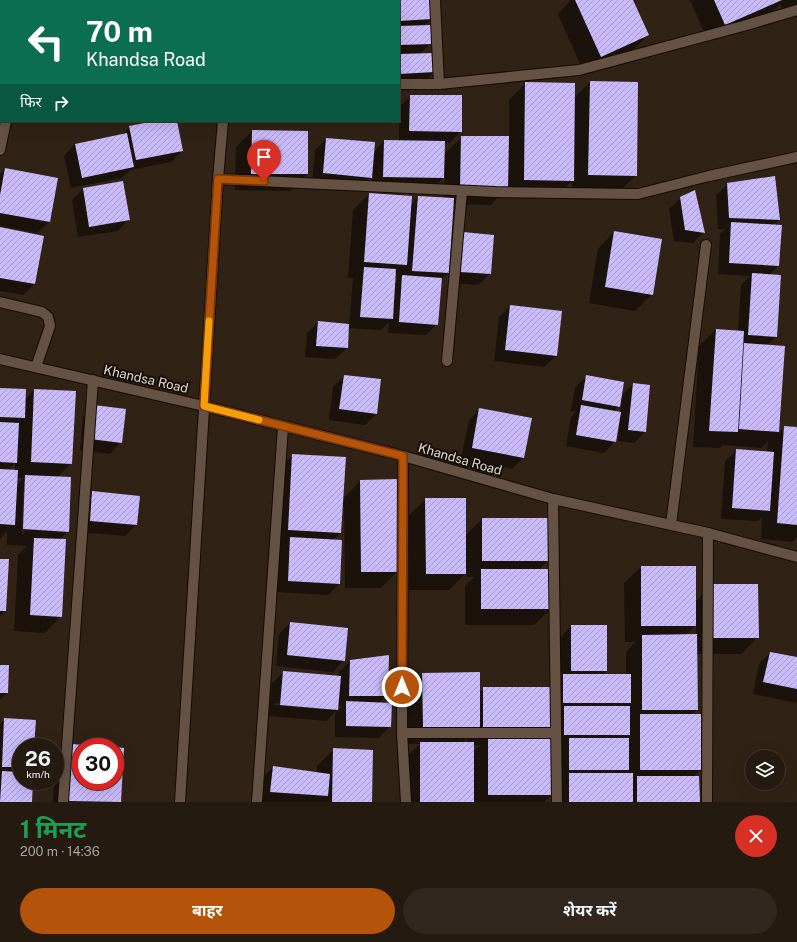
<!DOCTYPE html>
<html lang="hi">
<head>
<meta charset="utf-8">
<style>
  body { margin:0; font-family:"Public Sans","Noto Sans Devanagari",sans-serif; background:#31271e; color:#f1f3f6; height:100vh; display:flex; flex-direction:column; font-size:15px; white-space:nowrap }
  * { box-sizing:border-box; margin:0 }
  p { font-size:13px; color:#a3a19f }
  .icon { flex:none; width:22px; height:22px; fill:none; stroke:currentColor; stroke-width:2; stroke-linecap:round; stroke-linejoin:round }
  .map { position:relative; height:802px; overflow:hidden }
  .drawer { display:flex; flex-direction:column; background:#251a10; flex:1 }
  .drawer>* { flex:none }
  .hud { position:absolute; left:0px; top:0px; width:400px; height:122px; box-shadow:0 4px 16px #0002,0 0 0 1px #423830; background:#0b6e4f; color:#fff; overflow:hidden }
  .buttons { position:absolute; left:745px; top:750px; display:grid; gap:8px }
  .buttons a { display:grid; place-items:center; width:40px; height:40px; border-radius:50%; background:#251a10; box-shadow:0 4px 16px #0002,0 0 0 1px #423830; font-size:20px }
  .speed { position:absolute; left:12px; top:738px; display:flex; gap:8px; font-size:20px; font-weight:700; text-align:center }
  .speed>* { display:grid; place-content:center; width:52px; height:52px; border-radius:50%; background:#251a10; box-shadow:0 4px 16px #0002,0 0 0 1px #423830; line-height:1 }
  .speed small { font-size:10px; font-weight:400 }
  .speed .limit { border:6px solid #d22; background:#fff; color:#111 }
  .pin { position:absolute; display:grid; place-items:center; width:34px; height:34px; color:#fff; margin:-41px -17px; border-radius:50% 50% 50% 0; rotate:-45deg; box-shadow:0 0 4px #0007 }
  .pin .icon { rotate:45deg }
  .me { position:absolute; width:44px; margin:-22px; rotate:0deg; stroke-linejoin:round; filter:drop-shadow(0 0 3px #0008) }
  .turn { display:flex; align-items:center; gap:14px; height:84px; padding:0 20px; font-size:18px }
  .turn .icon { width:52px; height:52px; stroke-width:2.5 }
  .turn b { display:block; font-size:28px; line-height:34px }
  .then { display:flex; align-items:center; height:38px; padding:0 20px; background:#0003; gap:8px; font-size:15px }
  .round { display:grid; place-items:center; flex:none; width:42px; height:42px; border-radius:21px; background:#31271e }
  .overview { display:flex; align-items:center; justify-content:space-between; height:68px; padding:0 20px }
  h1 { font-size:24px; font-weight:700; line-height:30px; color:#1e9e55 }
  .cta { display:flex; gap:8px; margin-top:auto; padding:8px 20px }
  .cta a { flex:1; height:46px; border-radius:24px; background:#b45309; color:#fff; font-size:16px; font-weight:700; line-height:46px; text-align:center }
  .cta a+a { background:#31271e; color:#f1f3f6 }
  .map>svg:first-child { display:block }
  .shadow { fill:#0007; fill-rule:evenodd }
  .building { fill:url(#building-hatch) }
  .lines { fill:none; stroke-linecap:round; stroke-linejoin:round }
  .lane-casing { stroke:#180b02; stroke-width:12 }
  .street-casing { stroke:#180b02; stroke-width:12 }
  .secondary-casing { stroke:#180b02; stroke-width:12 }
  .lane { stroke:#645245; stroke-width:10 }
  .street { stroke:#645245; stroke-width:10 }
  .secondary { stroke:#645245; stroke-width:10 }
  .route-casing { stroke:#753606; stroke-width:10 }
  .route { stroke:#b45309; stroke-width:7 }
  .slow { stroke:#f59e0b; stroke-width:7 }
  .labels { text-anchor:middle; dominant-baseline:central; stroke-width:4; stroke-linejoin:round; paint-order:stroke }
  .street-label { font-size:13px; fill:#e0d5ce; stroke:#140d08 }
</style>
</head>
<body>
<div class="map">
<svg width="797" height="802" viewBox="0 0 797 802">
  <defs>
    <pattern id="building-hatch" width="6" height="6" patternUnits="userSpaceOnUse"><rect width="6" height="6" fill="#c9bafb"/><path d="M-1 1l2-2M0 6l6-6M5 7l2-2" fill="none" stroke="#a89ccc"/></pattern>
  </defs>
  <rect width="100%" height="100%" fill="#312216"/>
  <g class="shadow">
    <path d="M0 0H45L1 1V38Z"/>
    <path d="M58 0H77L57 1Z"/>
    <path d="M238 0H430L431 19 424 26 431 43 420 54 434 72 423 83 399 84V1Z"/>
    <path d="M571 0H632L648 35 631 52 584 73 558 14Z"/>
    <path d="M690 0H797V13L786 18 780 4 770 14 708 41Z"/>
    <path d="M590 82 637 83 636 175 619 192 572 191V181L556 197 508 187 491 205 453 204 449 264H451L452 244 463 233 493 236 490 274 478 285 449 283 450 271 441 280 437 324 426 335 388 333 389 322 381 330 348 328 347 348 335 359 305 357 307 334 318 322 349 325 353 278H348L353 210 369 194 410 205 418 197 444 198 445 176 432 189 372 187 373 175 359 189 312 184 315 150 326 139 373 153 384 141 399 142V107L411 96 461 131 450 143H444L443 155 462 137H509V100L526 83 574 98ZM397 273V282L394 284 395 276Z"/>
    <path d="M160 121H175L182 151 171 162 130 170 122 178 71 188 64 156 75 144 122 135 130 127Z"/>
    <path d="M252 131 307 132V174L290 191 235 190 236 147Z"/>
    <path d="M5 169 49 222 37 233 0 226V174Z"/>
    <path d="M728 184 779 220 773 225 778 266 769 275 776 337 767 345 783 346 778 434 784 427 797 428V537L792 542 761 539 762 517 758 521 721 519 725 461 736 450 767 452 768 441 761 448 723 445 720 448 693 447 699 346 716 330 738 331 741 285 750 276 718 274 720 234 725 229H718L716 195Z"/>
    <path d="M83 189 129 219 118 231 78 237 72 200Z"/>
    <path d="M681 198 704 232 693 243 674 241 669 209Z"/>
    <path d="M0 228 35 284 23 295 0 291Z"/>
    <path d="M614 232 652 294 635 311 589 303 598 249Z"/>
    <path d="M510 306 556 356 544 367 494 361 499 318Z"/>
    <path d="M344 376 376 414 365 425 329 420 333 387Z"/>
    <path d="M587 376 620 397 633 384 645 432 634 443 618 441 619 428H617L615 441 604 453 566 446 571 417 576 412 571 411 575 387ZM620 398H622L620 413 613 412 619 406Z"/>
    <path d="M0 389 25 400 34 390 71 463 57 478 68 531 59 540 61 616 45 633 14 631 18 555 27 546 7 545V531L0 539ZM15 463V471L8 470ZM17 478H23L16 485ZM23 492H26L24 534H22Z"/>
    <path d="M95 406 121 442 110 454 80 450 83 417Z"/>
    <path d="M480 409 523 458 512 469 461 459 469 420Z"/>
    <path d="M293 455 343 499 360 481 398 571 381 588H345L344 507H342L340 533 332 541 339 584 328 595 277 592 279 550 282 547 271 546 276 471Z"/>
    <path d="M92 492 136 525 125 536 79 532 81 504Z"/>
    <path d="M426 499 465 536 482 519 548 560 539 570 551 609 534 625H465V586L474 577H466V573L449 590H409V515Z"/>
    <path d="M0 560 5 611 0 616Z"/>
    <path d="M641 567 695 602 712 585 758 637 741 654H696L697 709 691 715 700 770 693 777 699 802H553V793L544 802H404L403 760 420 744H406V690L423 674 479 693 484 688H552L560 678V638L571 626 606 671 602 675H626V652L635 642H625L624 583ZM696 625V635L685 636ZM467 739V743H463ZM473 745H481L473 752ZM553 746H563L558 750V781H562L551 792Z"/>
    <path d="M290 623 344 660 333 672 276 666 279 634Z"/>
    <path d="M770 653 797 658V703L753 694 759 664Z"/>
    <path d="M350 661 387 695 379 703 390 726 379 738 335 737V712L326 721 269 716 272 683 284 672 339 677V672ZM275 703 328 708V710L275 705ZM337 706H342L337 712Z"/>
    <path d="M0 666 7 693 0 700Z"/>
    <path d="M5 719 33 747H21V781H32L31 802H0V724Z"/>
    <path d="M72 745 97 747H81V781H115V748L123 749 120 802H53L56 762Z"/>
    <path d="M334 749 371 802H260L262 778 273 767 317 773V766Z"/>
  </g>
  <g class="building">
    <path d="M399 0H431L432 19 399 21Z"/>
    <path d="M575 0H633L649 35 601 57Z"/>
    <path d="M714 0H782L725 25Z"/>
    <path d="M431 25 432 44 399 45V26Z"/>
    <path d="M434 53 435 72 399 74V54Z"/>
    <path d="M590 81 638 82 637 176 588 175Z"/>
    <path d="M525 82 575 83 574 181 524 180Z"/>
    <path d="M410 95H462V132L409 131Z"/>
    <path d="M155 121H177L183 151 136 160 129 126Z"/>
    <path d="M252 130 308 131V174H251Z"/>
    <path d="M127 133 134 167 82 178 75 144Z"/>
    <path d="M461 136H509L508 189 460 188Z"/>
    <path d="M326 138 375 142 372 178 323 173Z"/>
    <path d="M384 140 445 141 444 178 383 177Z"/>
    <path d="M5 168 58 178 50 222 0 213V195Z"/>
    <path d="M775 176 780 220 729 218 727 183Z"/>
    <path d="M123 181 130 220 89 227 83 188Z"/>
    <path d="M695 190 705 233 685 230 680 197Z"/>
    <path d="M369 193 412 196 407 265 364 262Z"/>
    <path d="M418 196 454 198 449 273 412 271Z"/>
    <path d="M731 222 782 225 779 266 729 263Z"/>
    <path d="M0 227 44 236 35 284 0 278Z"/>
    <path d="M614 231 662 239 653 295 605 287Z"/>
    <path d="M463 232 494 235 491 274 460 272Z"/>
    <path d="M364 267 396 269 393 319 360 317Z"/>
    <path d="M752 273 781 275 777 337 748 335Z"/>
    <path d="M402 275 442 278 438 325 399 322Z"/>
    <path d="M510 305 562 311 557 356 505 350Z"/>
    <path d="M318 321 349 324 348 348 316 346Z"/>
    <path d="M716 329 744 331 738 432 709 431Z"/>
    <path d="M744 343 785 346 779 432 739 429Z"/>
    <path d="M344 375 381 379 377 414 339 409Z"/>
    <path d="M586 375 624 382 620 407 582 400Z"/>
    <path d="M633 383 650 385 646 432 628 430Z"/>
    <path d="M0 388 26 389 25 418 0 417Z"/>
    <path d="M34 389 76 391 72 464 31 462Z"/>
    <path d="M94 405 126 409 122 443 90 439Z"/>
    <path d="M581 405 621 412 616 442 576 435Z"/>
    <path d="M479 408 532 418 524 458 472 448Z"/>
    <path d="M0 422 19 423 17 463 0 462Z"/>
    <path d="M784 426 797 427V525L777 523Z"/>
    <path d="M736 449 774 452 770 511 732 508Z"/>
    <path d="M292 454 346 457 341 533 288 530Z"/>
    <path d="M0 469 18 470 15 525 0 524Z"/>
    <path d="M25 475 71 477 69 532 23 529Z"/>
    <path d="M398 479 399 572H361L360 480Z"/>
    <path d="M92 491 140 496 137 525 90 521Z"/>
    <path d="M425 498H466V574H426Z"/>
    <rect x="482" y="518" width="67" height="43"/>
    <path d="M290 537 342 540 340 584 288 581Z"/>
    <path d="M34 538 66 539 62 617 30 615Z"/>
    <path d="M0 559H9L6 611H0Z"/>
    <rect x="641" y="566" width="55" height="60"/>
    <rect x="481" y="569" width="71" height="40"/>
    <path d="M712 584H758L759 638H712Z"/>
    <path d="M290 622 348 628 345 661 287 655Z"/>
    <rect x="571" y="625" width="36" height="46"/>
    <path d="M697 634 698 710H642V635Z"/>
    <path d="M770 652 797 657V689L763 682Z"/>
    <path d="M389 655 388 696H349L350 660Z"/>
    <path d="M0 665H9L8 693H0Z"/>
    <path d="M283 671 341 676 338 710 280 705Z"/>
    <path d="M480 672V727H423L422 673Z"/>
    <rect x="563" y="674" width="68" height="29"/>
    <rect x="483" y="687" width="71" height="42"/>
    <path d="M346 701 392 703 391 727 346 726Z"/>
    <rect x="564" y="706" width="66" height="29"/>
    <rect x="640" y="714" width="61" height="56"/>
    <path d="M4 718 36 720 34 747H21V767H2Z"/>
    <path d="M552 735V795H488V736Z"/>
    <rect x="569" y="738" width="60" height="32"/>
    <rect x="420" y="742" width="54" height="60"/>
    <path d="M72 744 95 746V747H81V781H115V747L124 748 121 802 68 801Z"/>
    <path d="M333 748 373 750 372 802H332Z"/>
    <path d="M273 766 330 774 328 796 270 792Z"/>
    <path d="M2 771 21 772V781H33L32 802H0Z"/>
    <rect x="569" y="773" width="64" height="29"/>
    <path d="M637 776H699L700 802H637Z"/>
  </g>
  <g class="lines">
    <g class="lane-casing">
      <g id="lane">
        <path d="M0 78H1"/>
        <path d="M0 150 6 121"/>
        <path d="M0 302 42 312 48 317 50 326 36 367"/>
      </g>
    </g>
    <g class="street-casing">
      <g id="street">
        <path d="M435 0 439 84"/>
        <path d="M399 84H439L579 70 743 26 797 10"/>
        <path d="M218 179 495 192 638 194 709 176 797 157"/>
        <path d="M447 361 462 191"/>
        <path d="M403 456 402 733 406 802"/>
        <path d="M553 499 557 802"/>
        <path d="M671 525 706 245"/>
        <path d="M402 733H556"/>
        <path d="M63 802 93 380"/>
        <path d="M257 802 283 427"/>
        <path d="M707 802 708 533"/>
      </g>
    </g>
    <g class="secondary-casing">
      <g id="secondary">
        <path d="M226 0V1"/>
        <path d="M0 359 204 406 403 456 553 499 708 533 797 557"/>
        <path d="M180 802 218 179 223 121"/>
      </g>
    </g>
    <use href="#lane" class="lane"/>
    <use href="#street" class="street"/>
    <use href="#secondary" class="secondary"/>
  </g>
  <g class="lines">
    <g class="route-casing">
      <path id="route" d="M264 181 218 179 204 406 403 456 402 687"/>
    </g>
    <use href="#route" class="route"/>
    <path class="slow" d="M209 321 204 406 259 420"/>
  </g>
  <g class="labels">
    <g class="street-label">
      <text transform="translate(146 379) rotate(13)">Khandsa Road</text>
      <text transform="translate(460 459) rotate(16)">Khandsa Road</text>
    </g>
  </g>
</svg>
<div class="buttons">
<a><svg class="icon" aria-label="layers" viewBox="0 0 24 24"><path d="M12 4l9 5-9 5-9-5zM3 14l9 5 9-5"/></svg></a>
</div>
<div class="speed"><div>26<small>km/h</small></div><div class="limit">30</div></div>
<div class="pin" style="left:264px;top:181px;background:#d93025"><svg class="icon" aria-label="arrive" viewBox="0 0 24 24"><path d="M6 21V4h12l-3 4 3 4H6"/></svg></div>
<svg class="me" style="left:402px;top:687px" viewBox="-20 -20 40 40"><circle r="17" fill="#b45309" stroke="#fff" stroke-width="3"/><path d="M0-11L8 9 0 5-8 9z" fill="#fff"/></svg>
<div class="hud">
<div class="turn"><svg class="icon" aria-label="left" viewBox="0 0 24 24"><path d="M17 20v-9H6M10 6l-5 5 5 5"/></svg><div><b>70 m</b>Khandsa Road</div></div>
<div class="then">फिर<svg class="icon" aria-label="right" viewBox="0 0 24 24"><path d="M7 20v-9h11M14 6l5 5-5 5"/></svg></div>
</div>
</div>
<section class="drawer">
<div class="overview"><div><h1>1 मिनट</h1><p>200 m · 14:36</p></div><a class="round" style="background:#d93025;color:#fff"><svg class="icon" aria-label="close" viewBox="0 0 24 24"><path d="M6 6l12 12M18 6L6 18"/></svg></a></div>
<div class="cta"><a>बाहर</a><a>शेयर करें</a></div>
</section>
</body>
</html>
